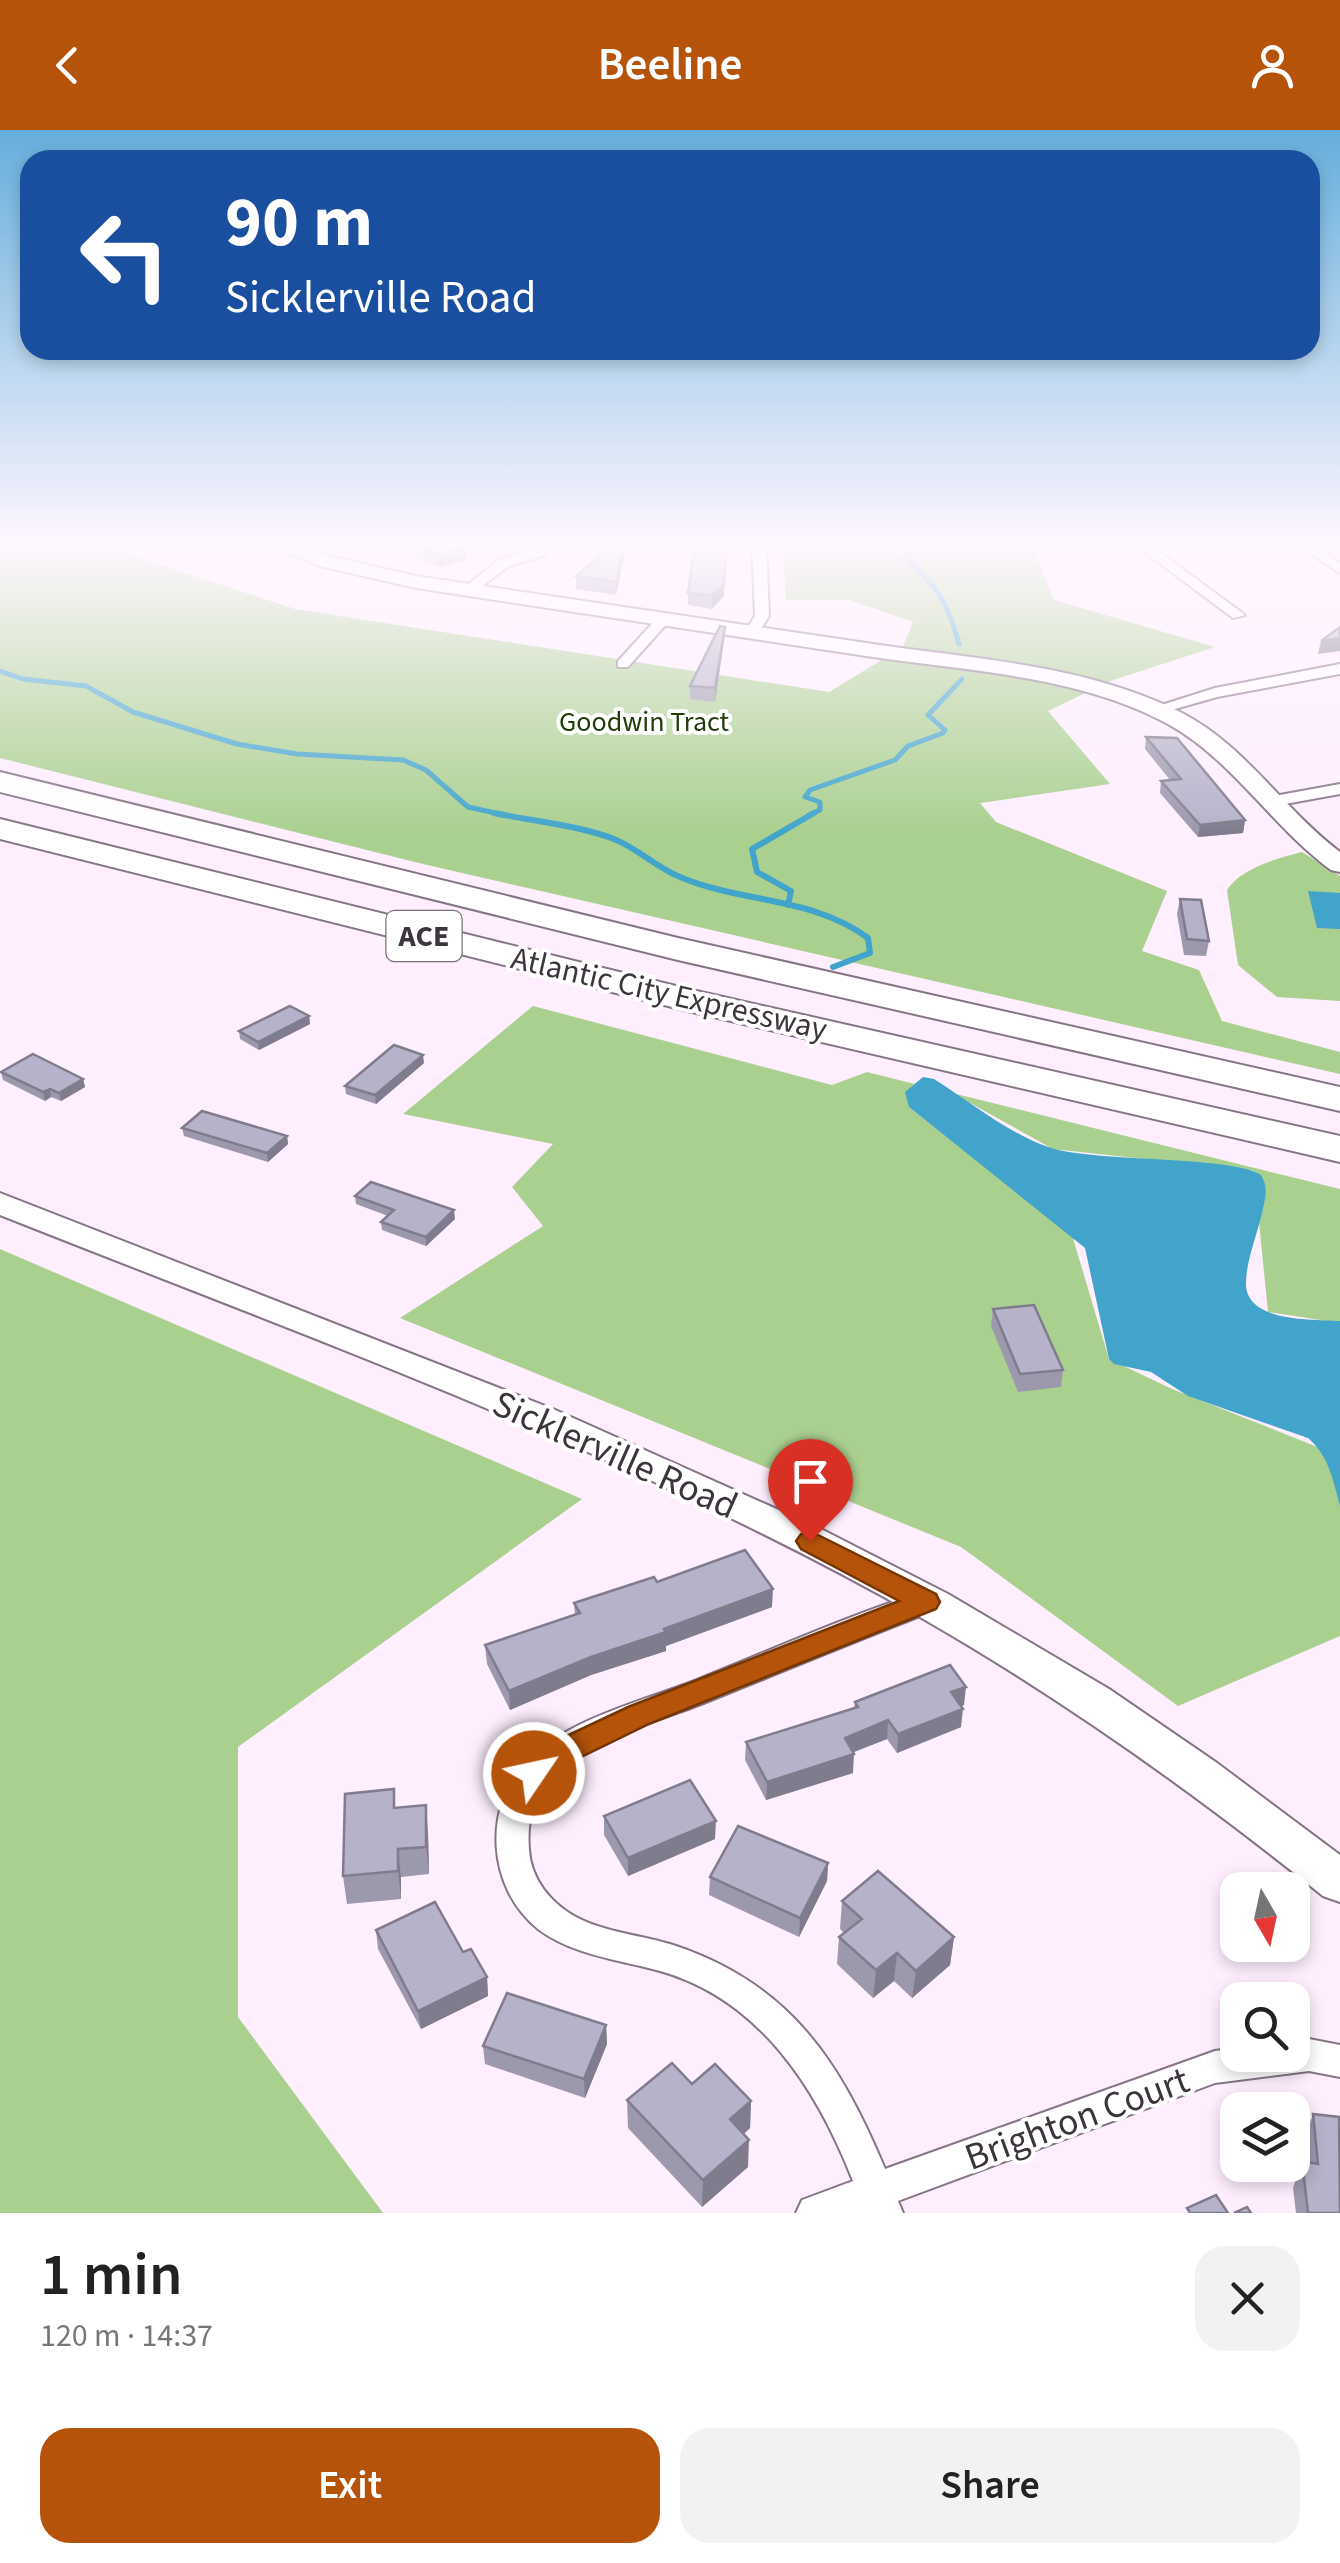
<!DOCTYPE html>
<html lang="en">
<head>
<meta charset="utf-8">
<style>
  body { margin:0; font-family:"Source Sans 3",sans-serif; background:#f2f2f2; color:#222; height:100vh; display:flex; flex-direction:column; font-size:38px; white-space:nowrap }
  * { box-sizing:border-box; margin:0 }
  p { font-size:32px; color:#767676 }
  .icon { flex:none; width:55px; height:55px; fill:none; stroke:currentColor; stroke-width:2; stroke-linecap:round; stroke-linejoin:round }
  .map { position:relative; height:2083px; overflow:hidden }
  .drawer { display:flex; flex-direction:column; background:#fff; flex:1 }
  .drawer>* { flex:none }
  .hud { position:absolute; left:20px; top:20px; width:1300px; height:210px; border-radius:30px; box-shadow:0 5px 15px #0003; background:#1a4fa0; color:#fff; overflow:hidden }
  .needle { width:65px; rotate:171deg }
  .buttons { position:absolute; left:1220px; top:1742px; display:grid; gap:20px }
  .buttons a { display:grid; place-items:center; width:90px; height:90px; border-radius:20px; background:#fff; box-shadow:0 5px 15px #0003; font-size:50px }
  .pin { position:absolute; display:grid; place-items:center; width:85px; height:85px; color:#fff; margin:-102px -42px; border-radius:50% 50% 50% 0; rotate:-45deg; box-shadow:0 0 10px #0007 }
  .pin .icon { rotate:45deg }
  .me { position:absolute; width:110px; margin:-55px; rotate:56deg; stroke-linejoin:round; filter:drop-shadow(0 0 8px #0008) }
  .turn { display:flex; align-items:center; gap:35px; height:210px; padding:0 40px; font-size:45px }
  .turn .icon { width:130px; height:130px; stroke-width:2.5 }
  .turn b { display:block; font-size:70px; line-height:85px }
  .round { display:grid; place-items:center; flex:none; width:105px; height:105px; border-radius:30px; background:#f2f2f2 }
  .overview { display:flex; align-items:center; justify-content:space-between; height:170px; padding:0 40px }
  h1 { font-size:60px; font-weight:600; line-height:75px }
  .cta { display:flex; gap:20px; margin-top:auto; padding:20px 40px }
  .cta a { flex:1; height:115px; border-radius:30px; background:#b45309; color:#fff; font-size:40px; font-weight:600; line-height:115px; text-align:center }
  .cta a+a { background:#f2f2f2; color:#222 }
  header { display:flex; justify-content:space-between; align-items:center; height:130px; padding:0 40px; background:#b45309; color:#fff; font-size:45px; font-weight:600 }
  .map>svg:first-child { display:block }
  .green { fill:#aad090 }
  .water { fill:#42a4ca }
  .lines { fill:none; stroke-linecap:round; stroke-linejoin:round }
  .stream-far1 { stroke:#42a4ca; stroke-width:5 }
  .stream { stroke:#42a4ca; stroke-width:6 }
  .street-casing { stroke:#867586; stroke-width:4 }
  .secondary-casing { stroke:#867586; stroke-width:4 }
  .highway-casing { stroke:#867586; stroke-width:4 }
  .street { fill:#fff; fill-rule:evenodd }
  .secondary { fill:#fff; fill-rule:evenodd }
  .highway { fill:#fff; fill-rule:evenodd }
  .wall { fill:#9d99ad }
  .shaded-wall { fill:#7f7d8d }
  .building { fill:#b6b2c9; stroke:#7f7d8d; stroke-width:2.5 }
  .route { fill:#b45309; stroke:#753606; stroke-width:2.5 }
  .labels { text-anchor:middle; dominant-baseline:central; stroke-width:8; stroke-linejoin:round; paint-order:stroke }
  .far-park-label { font-size:28px; fill:#233d0a; stroke:#fff }
  .shield { fill:#fff; stroke:#777277; stroke-width:2.5 }
  .shield-label { font-size:30px; font-weight:bold; fill:#3d353d }
  .street-label { font-size:32px; fill:#3d353d; stroke:#fff }
  .near-street-label { font-size:38px; fill:#3d353d; stroke:#fff }
</style>
</head>
<body>
<header><svg class="icon" aria-label="back" viewBox="0 0 24 24"><path d="M15 5l-7 7 7 7"/></svg>Beeline<svg class="icon" aria-label="person" viewBox="0 0 24 24"><circle cx="12" cy="8" r="4"/><path d="M4 21q1-7 8-7t8 7"/></svg></header>
<div class="map">
<svg width="1340" height="2083" viewBox="0 0 1340 2083">
  <rect width="100%" height="100%" fill="#feeefe"/>
  <g class="green">
    <path d="M0 412H92L295 479 829 562 903 517 913 492 850 470H786L782 412H1031L1054 470 1215 517 1113 550 1048 581 1110 654 980 673 996 692 1167 761 1142 821 1199 840 1222 891 1340 922V944L423 734 0 628Z"/>
    <path d="M1302 722 1340 746V871L1277 867 1238 835 1227 760C1241 738 1278 728 1302 722Z"/>
    <path d="M533 876 832 955 867 942 919 955 910 978 1072 1105 1109 1229 1172 1259 1320 1318 1340 1353V1506L1178 1576 961 1417 400 1188 543 1096 512 1057 553 1014 403 984Z"/>
    <path d="M952 963 1340 1059V1193L1268 1182 1254 1041 1053 1019Z"/>
    <path d="M0 1119 582 1369 238 1617V1887L383 2083H0Z"/>
  </g>
  <g class="water">
    <path d="M1308 761 1340 763V799L1317 798Z"/>
    <path d="M923 947 934 949C969 971 1016 1009 1055 1019 1102 1032 1233 1026 1261 1045 1269 1058 1265 1069 1262 1083 1257 1105 1246 1131 1246 1153 1245 1193 1314 1189 1340 1191V1376C1333 1350 1329 1326 1308 1308L1188 1266 1151 1242 1114 1234 1109 1229 1085 1118 909 977 905 962Z"/>
  </g>
  <g class="lines">
    <g class="stream-far1">
      <path d="M925 412 904 427C937 456 947 471 959 514"/>
      <path d="M0 541 23 549 86 556 133 582 237 614 297 624 403 630 426 640 468 677 505 685"/>
      <path d="M809 685 820 680V672L805 667 810 660 895 630 908 616 943 603 945 600 928 585 962 549"/>
    </g>
    <g class="stream">
      <path d="M494 683C532 691 577 695 614 709 637 718 657 738 680 747 741 773 814 767 868 808L870 823 833 837"/>
      <path d="M788 775 791 761 757 742 752 719 814 683"/>
    </g>
    <g class="street-casing">
      <g id="street">
        <path d="M752 412H766L769 486 757 505 752 506 745 502 755 486Z"/>
        <path d="M1131 412H1146L1245 485 1233 488Z"/>
        <path d="M1292 412H1308L1340 433V443Z"/>
        <path d="M540 418 545 419V425L509 436 473 463 461 460 499 430Z"/>
        <path d="M659 486 671 489 628 537H618V531Z"/>
        <path d="M1340 534V544L1217 567 1154 585 1146 580 1215 558Z"/>
        <path d="M1340 654V664L1269 677 1260 672 1269 667Z"/>
        <path d="M926 1461 936 1464 940 1472 936 1480C858 1510 781 1542 704 1573 654 1593 586 1608 549 1650 531 1669 527 1695 529 1720 531 1749 550 1772 574 1786 605 1803 643 1805 676 1816 791 1855 840 1932 885 2039L1215 1921 1238 1918V1925H1292V1911L1309 1909 1340 1915V1947L1309 1941 1215 1953 898 2071 903 2083H796L802 2070 853 2051C817 1959 760 1869 660 1841 620 1830 572 1825 538 1799 487 1758 482 1676 528 1630 572 1587 644 1571 699 1549 774 1519 849 1485 926 1461Z"/>
      </g>
    </g>
    <g class="secondary-casing">
      <g id="secondary">
        <path d="M262 412H291L333 427 416 446C568 469 720 491 873 514 974 529 1089 535 1182 583 1246 616 1283 679 1340 722V742L1331 740C1271 696 1233 630 1168 594 1080 546 970 541 873 527 721 504 568 481 416 458L320 436Z"/>
        <path d="M0 1063 553 1279 819 1398 948 1464 1109 1559 1217 1633 1340 1725V1772L1323 1766C1195 1663 1063 1569 920 1487 629 1322 310 1208 0 1085Z"/>
      </g>
    </g>
    <g class="highway-casing">
      <g id="highway">
        <path d="M0 642 678 808 1340 957V981L678 830 0 662Z"/>
        <path d="M0 689 692 860 1340 1006V1032L692 882 0 709Z"/>
      </g>
    </g>
    <use href="#street" class="street"/>
    <use href="#secondary" class="secondary"/>
    <use href="#highway" class="highway"/>
  </g>
  <g class="wall">
    <path d="M344 412H372L355 420Z"/>
    <path d="M414 414 466 417 467 429 440 437 415 426Z"/>
    <path d="M625 422 616 465 576 459V446Z"/>
    <path d="M688 463 724 466 712 479 688 475Z"/>
    <path d="M724 510 715 572 690 569V556Z"/>
    <path d="M1146 607 1245 690 1243 703 1198 707 1160 663 1161 651 1170 650 1145 619Z"/>
    <path d="M1180 769 1209 811 1206 826 1184 825 1177 784Z"/>
    <path d="M309 886 310 894 259 920 240 909 239 901Z"/>
    <path d="M424 933 376 974 346 964 345 956Z"/>
    <path d="M1 942 83 949 85 957 61 971 51 967 45 971 3 950Z"/>
    <path d="M182 998 287 1006 288 1014 268 1032 184 1006Z"/>
    <path d="M355 1066 455 1089 426 1116 382 1100 381 1092 388 1086 356 1074Z"/>
    <path d="M993 1179 1063 1240 1061 1257 1018 1262 991 1196Z"/>
    <path d="M657 1452 772 1477 666 1516V1521L591 1545 510 1580 487 1534 485 1515 575 1485 574 1473Z"/>
    <path d="M855 1572 964 1575 961 1576V1597L897 1623 887 1609 853 1622V1643L766 1670 745 1630 746 1612 854 1578Z"/>
    <path d="M396 1678 428 1703 429 1744 401 1747V1769L347 1774 343 1746Z"/>
    <path d="M604 1686 715 1709 628 1746 604 1705Z"/>
    <path d="M828 1733 827 1751 799 1807 709 1765 710 1747Z"/>
    <path d="M842 1771 954 1807 950 1835 912 1868 894 1851 873 1868 837 1834 839 1807 844 1803 840 1799Z"/>
    <path d="M376 1800 463 1822 487 1847 488 1866 421 1899 378 1819Z"/>
    <path d="M606 1895 607 1914 585 1968 485 1934 483 1916Z"/>
    <path d="M692 1954 751 1971 750 1998 744 2004 748 2037 702 2077 628 1998 627 1970Z"/>
    <path d="M1313 1984 1340 2083H1296L1293 2058 1302 2031 1306 2032 1304 2011Z"/>
  </g>
  <g class="shaded-wall">
    <path d="M354 412H372L355 420Z"/>
    <path d="M625 412V422L616 465V452Z"/>
    <path d="M727 412 724 466 712 479V466Z"/>
    <path d="M466 417 467 429 440 437V425Z"/>
    <path d="M725 497 724 510 715 572V558Z"/>
    <path d="M1340 508V521L1318 524 1321 511Z"/>
    <path d="M1245 690 1243 703 1198 707 1200 695Z"/>
    <path d="M309 886 310 894 259 920 258 912Z"/>
    <path d="M423 925 424 933 376 974 375 965Z"/>
    <path d="M83 949 85 957 61 971 59 963Z"/>
    <path d="M50 959 51 967 45 971 43 962Z"/>
    <path d="M287 1006 288 1014 268 1032 267 1023Z"/>
    <path d="M454 1080 455 1089 426 1116V1107Z"/>
    <path d="M773 1459 772 1477 666 1516V1521L591 1545 510 1580 509 1561 591 1527Z"/>
    <path d="M966 1557 964 1575 949 1581 951 1562Z"/>
    <path d="M963 1579 961 1597 897 1623 898 1604Z"/>
    <path d="M888 1590 887 1609 844 1626 845 1608Z"/>
    <path d="M854 1624 853 1643 766 1670 767 1652Z"/>
    <path d="M426 1675 428 1703 429 1744 426 1717Z"/>
    <path d="M716 1691 715 1709 628 1746V1728Z"/>
    <path d="M398 1719 401 1747V1769L398 1741Z"/>
    <path d="M828 1733 827 1751 799 1807 800 1788Z"/>
    <path d="M954 1807 950 1835 912 1868 916 1841Z"/>
    <path d="M897 1823 894 1851 873 1868 876 1840Z"/>
    <path d="M487 1847 488 1866 421 1899 418 1881Z"/>
    <path d="M606 1895 607 1914 585 1968 584 1949Z"/>
    <path d="M751 1971 750 1998 729 2016 730 1989Z"/>
    <path d="M749 2010 748 2037 702 2077 703 2050Z"/>
  </g>
  <g class="building">
    <path d="M418 412H456L466 417 440 425 414 414Z"/>
    <path d="M603 412H624L616 452 576 446 599 428Z"/>
    <path d="M695 412H727L724 454 712 466 688 463Z"/>
    <path d="M720 496 725 497 715 558 690 556Z"/>
    <path d="M1340 497V508L1321 511Z"/>
    <path d="M1146 607 1177 608 1245 690 1200 695 1161 651 1181 649Z"/>
    <path d="M1180 769 1201 770 1209 811 1187 809Z"/>
    <path d="M290 876 309 886 258 912 239 901Z"/>
    <path d="M394 915 423 925 375 965 345 956Z"/>
    <path d="M33 924 83 949 59 963 50 959 43 962 1 942Z"/>
    <path d="M202 981 287 1006 267 1023 182 998Z"/>
    <path d="M371 1052 454 1080 426 1107 381 1092 394 1080 355 1066Z"/>
    <path d="M1034 1175 1063 1240 1020 1244 993 1179Z"/>
    <path d="M745 1420 773 1459 664 1499 666 1502 591 1527 509 1561 485 1515 580 1483 574 1473 654 1447 657 1452Z"/>
    <path d="M950 1535 966 1557 951 1562 963 1579 898 1604 888 1590 845 1608 854 1624 767 1652 746 1612 858 1577 855 1572Z"/>
    <path d="M690 1650 716 1691 628 1728 604 1686Z"/>
    <path d="M394 1659V1678L426 1675V1717L398 1719V1741L343 1746 345 1664Z"/>
    <path d="M738 1696 828 1733 800 1788 710 1747Z"/>
    <path d="M878 1741 954 1807 916 1841 897 1823 876 1840 839 1807 862 1789 842 1771Z"/>
    <path d="M435 1772 463 1822 471 1819 487 1847 418 1881 376 1800Z"/>
    <path d="M507 1863 606 1895 584 1949 483 1916Z"/>
    <path d="M672 1933 692 1954 715 1934 751 1971 730 1989 749 2010 703 2050 627 1970Z"/>
    <path d="M1313 1984 1339 1987 1340 2083H1308L1302 2031 1318 2034Z"/>
    <path d="M1216 2065 1228 2083H1190L1187 2078Z"/>
    <path d="M1247 2077 1251 2083H1234Z"/>
  </g>
  <linearGradient id="sky" x2="0" y2="1"><stop stop-color="#65aedc"/><stop offset="0.59" stop-color="#fff7ff"/><stop offset="1" stop-color="#fff7ff" stop-opacity="0"/></linearGradient>
  <rect width="1340" height="704" fill="url(#sky)"/>
  <path class="route" d="M810 1401 936 1464 940 1472 936 1479 649 1594 567 1634 545 1652 534 1656 523 1652 518 1643 545 1616 628 1577 899 1471 801 1419 796 1411 801 1404Z"/>
  <g class="labels">
    <g class="far-park-label">
      <text x="644" y="592">Goodwin Tract</text>
    </g>
    <rect class="shield" x="386.5" y="781" width="75" height="50" rx="8"/>
    <g class="shield-label">
      <text x="424" y="806">ACE</text>
    </g>
    <g class="street-label">
      <text transform="translate(669 864) rotate(13)">Atlantic City Expressway</text>
    </g>
    <g class="near-street-label">
      <text transform="translate(615 1325) rotate(24)">Sicklerville Road</text>
      <text transform="translate(1077 1989) rotate(-20)">Brighton Court</text>
    </g>
  </g>
</svg>
<div class="buttons">
<a><svg class="needle" viewBox="-14 -14 28 28"><path d="M0-13l5 13h-10z" fill="#e53935"/><path d="M0 13l5-13h-10z" fill="#767676"/></svg></a>
<a><svg class="icon" aria-label="search" viewBox="0 0 24 24"><circle cx="10" cy="10" r="6"/><path d="M15 15l6 6"/></svg></a>
<a><svg class="icon" aria-label="layers" viewBox="0 0 24 24"><path d="M12 4l9 5-9 5-9-5zM3 14l9 5 9-5"/></svg></a>
</div>
<div class="pin" style="left:810px;top:1411px;background:#d93025"><svg class="icon" aria-label="arrive" viewBox="0 0 24 24"><path d="M6 21V4h12l-3 4 3 4H6"/></svg></div>
<svg class="me" style="left:534px;top:1643px" viewBox="-20 -20 40 40"><circle r="17" fill="#b45309" stroke="#fff" stroke-width="3"/><path d="M0-11L8 9 0 5-8 9z" fill="#fff"/></svg>
<div class="hud">
<div class="turn"><svg class="icon" aria-label="left" viewBox="0 0 24 24"><path d="M17 20v-9H6M10 6l-5 5 5 5"/></svg><div><b>90 m</b>Sicklerville Road</div></div>
</div>
</div>
<section class="drawer">
<div class="overview"><div><h1>1 min</h1><p>120 m · 14:37</p></div><a class="round"><svg class="icon" aria-label="close" viewBox="0 0 24 24"><path d="M6 6l12 12M18 6L6 18"/></svg></a></div>
<div class="cta"><a>Exit</a><a>Share</a></div>
</section>
</body>
</html>
